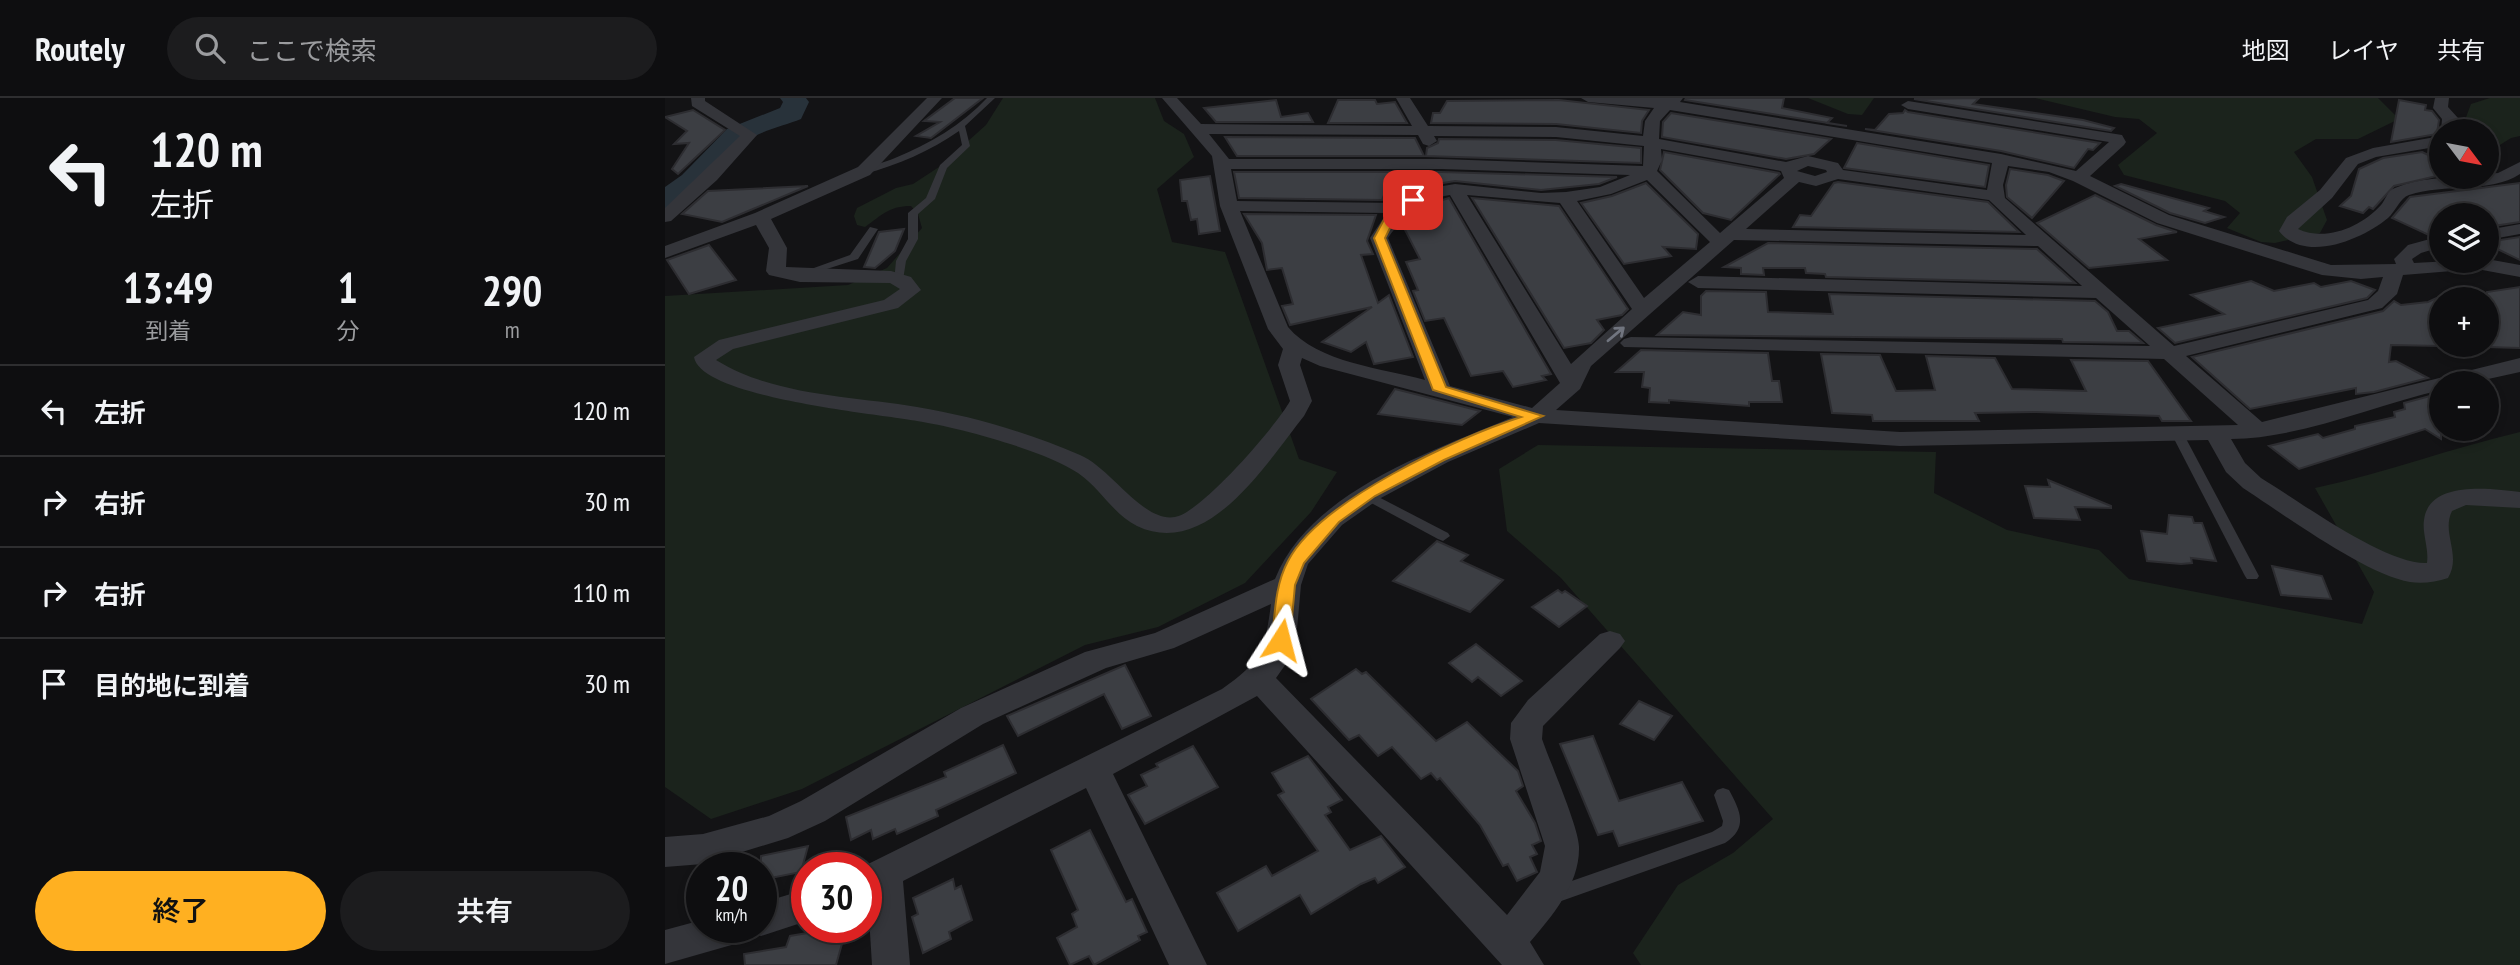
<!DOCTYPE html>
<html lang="ja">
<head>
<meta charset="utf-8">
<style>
  body { margin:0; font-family:"PT Sans Narrow","Noto Sans JP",sans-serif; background:#1c1c1e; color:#f1f3f6; height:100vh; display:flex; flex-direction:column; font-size:26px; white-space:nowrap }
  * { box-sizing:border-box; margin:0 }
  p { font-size:23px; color:#9b9c9f }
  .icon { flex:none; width:38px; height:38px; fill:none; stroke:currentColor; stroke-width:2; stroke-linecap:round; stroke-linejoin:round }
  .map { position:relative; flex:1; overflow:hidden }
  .panel { display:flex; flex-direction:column; background:#0e0e10; width:665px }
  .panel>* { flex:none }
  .hud { background:#0e0e10; color:#f1f3f6; overflow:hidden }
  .needle { width:46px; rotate:122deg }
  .buttons { position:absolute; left:1764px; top:21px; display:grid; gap:14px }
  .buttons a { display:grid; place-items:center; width:70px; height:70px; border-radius:50%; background:#0e0e10; box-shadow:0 4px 10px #0003,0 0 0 2px #2e2e30; font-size:35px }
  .speed { position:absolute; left:21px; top:754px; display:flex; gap:14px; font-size:35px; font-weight:700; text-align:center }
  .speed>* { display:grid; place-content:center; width:91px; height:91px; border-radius:50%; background:#0e0e10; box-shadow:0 4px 10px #0003,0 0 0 2px #2e2e30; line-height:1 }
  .speed small { font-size:18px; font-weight:400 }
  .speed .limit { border:10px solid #d22; background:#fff; color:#111 }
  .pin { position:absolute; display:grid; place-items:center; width:60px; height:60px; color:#fff; margin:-30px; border-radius:14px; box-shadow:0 4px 10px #0006 }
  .me { position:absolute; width:77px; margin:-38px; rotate:9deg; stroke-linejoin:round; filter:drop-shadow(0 0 5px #0008) }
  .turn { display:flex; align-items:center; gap:24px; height:147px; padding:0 35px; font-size:32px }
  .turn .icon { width:91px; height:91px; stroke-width:2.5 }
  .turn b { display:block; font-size:49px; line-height:60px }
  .eta { display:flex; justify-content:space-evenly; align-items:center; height:119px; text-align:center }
  .eta b { font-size:42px; font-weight:600; line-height:49px }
  .button { display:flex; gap:14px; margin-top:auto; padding:14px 35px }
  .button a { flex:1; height:80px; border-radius:42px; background:#ffb021; color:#111; font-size:28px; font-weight:600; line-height:80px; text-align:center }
  .button a+a { background:#1c1c1e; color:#f1f3f6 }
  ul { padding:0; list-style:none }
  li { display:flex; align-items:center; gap:21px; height:91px; padding:0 35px; border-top:2px solid #2e2e30 }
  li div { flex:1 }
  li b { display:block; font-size:26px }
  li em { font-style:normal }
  header { display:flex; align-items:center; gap:42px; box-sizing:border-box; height:98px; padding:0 35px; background:#0e0e10; border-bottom:2px solid #2e2e30 }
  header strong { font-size:33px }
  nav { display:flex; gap:38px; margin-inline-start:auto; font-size:24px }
  .search { width:490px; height:63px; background:#1c1c1e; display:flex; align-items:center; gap:18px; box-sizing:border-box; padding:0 24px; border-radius:38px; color:#9b9c9f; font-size:26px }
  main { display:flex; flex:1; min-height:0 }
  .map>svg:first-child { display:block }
  .green { fill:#1b231c }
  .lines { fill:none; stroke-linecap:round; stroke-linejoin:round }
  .river { fill:#28323a; fill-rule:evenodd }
  .building { fill:#3c3e43; stroke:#2d2d31; stroke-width:2 }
  .lane { fill:#34353a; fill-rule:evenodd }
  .street { fill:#34353a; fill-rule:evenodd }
  .oneway { stroke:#71757f }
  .route { fill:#ffb021; stroke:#a67215; stroke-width:2 }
</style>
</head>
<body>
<header>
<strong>Routely</strong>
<div class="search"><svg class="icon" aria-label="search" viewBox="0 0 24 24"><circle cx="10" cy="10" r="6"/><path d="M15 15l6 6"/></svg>ここで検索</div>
<nav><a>地図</a><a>レイヤ</a><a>共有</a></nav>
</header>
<main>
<section class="panel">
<div class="hud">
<div class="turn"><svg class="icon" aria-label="left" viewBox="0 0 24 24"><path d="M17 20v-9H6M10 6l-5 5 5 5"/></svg><div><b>120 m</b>左折</div></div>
</div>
<div class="eta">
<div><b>13:49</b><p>到着</p></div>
<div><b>1</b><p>分</p></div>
<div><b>290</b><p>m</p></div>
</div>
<ul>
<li><svg class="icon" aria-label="left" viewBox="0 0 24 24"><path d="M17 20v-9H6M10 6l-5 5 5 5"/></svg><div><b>左折</b></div><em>120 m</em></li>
<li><svg class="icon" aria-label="right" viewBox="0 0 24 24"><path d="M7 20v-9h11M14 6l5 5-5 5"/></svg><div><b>右折</b></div><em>30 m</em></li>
<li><svg class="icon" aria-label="right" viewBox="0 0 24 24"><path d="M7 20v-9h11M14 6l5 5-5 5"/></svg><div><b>右折</b></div><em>110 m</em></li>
<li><svg class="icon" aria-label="arrive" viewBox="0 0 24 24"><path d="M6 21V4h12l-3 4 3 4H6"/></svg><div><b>目的地に到着</b></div><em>30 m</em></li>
</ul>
<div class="button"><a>終了</a><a>共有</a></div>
</section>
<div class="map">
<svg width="1855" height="867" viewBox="0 0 1855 867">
  <rect width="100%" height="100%" fill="#131315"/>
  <g class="green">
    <path d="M338 0H490L499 23 519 36 529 59 492 91 507 144 560 154 634 361 672 374 646 414 580 485 493 529 420 547 137 691 46 721 0 689V198L183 187 222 170 257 130 253 116 246 108C224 108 217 117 200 129L192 127 189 118 192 110 231 90 248 86 274 69 321 27Z"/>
    <path d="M1143 0H1209L1197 17 1183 16Z"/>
    <path d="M1370 0H1713L1734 21 1693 41H1651L1629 54 1647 79 1662 122 1655 135 1610 145 1596 144 1562 130 1575 115 1560 103 1459 77 1453 67 1492 35 1474 21 1450 19Z"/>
    <path d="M1825 0H1855V38L1846 40 1822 55V33H1796L1806 6Z"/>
    <path d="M1855 334V867H976L968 855 1013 787 1068 755 1108 721 896 480 842 433 834 371 873 347 1271 354 1269 395 1342 432 1434 452 1464 481 1697 526 1709 494 1650 390C1720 375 1786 350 1855 334Z"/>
  </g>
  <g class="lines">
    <path class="river" d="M115 0H141L144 4 136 21C119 28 93 33 80 45 54 68 35 104 0 112V89L17 77 62 31 115 10 118 4Z"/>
  </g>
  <g class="building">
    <path d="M290 0H318L266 40 251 38 275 24 259 23Z"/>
    <path d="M1021 0H1119L1117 10 1167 20 1162 25 1182 28 1020 2Z"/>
    <path d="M1314 0 1308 6 1418 22 1449 30 1446 33 1249 1Z"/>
    <path d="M611 2 616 19 643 15 648 24H551L539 10Z"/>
    <path d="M673 2H710L712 6 730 4 742 25H663Z"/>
    <path d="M894 2 984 12 977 23 976 35 891 26 766 25 768 15H775L782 3Z"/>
    <path d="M1734 2 1761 7 1760 12 1767 13 1774 22 1772 36 1726 44Z"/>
    <path d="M28 12 60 32 13 76 7 71 24 45 9 46 22 33 0 19Z"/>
    <path d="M1240 12 1243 14 1435 45 1428 52 1423 51 1409 70 1336 53 1200 31 1210 32 1224 16 1238 15Z"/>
    <path d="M1006 15 1166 41 1149 56 1121 61 997 39 998 24Z"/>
    <path d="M560 39 750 40 759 58H572Z"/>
    <path d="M774 41 891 42 976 50V65L761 58 762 50 773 45Z"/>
    <path d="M1192 45 1324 67 1320 89 1179 70Z"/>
    <path d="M999 54 1114 75 1115 76 1066 122 1038 115 995 72Z"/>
    <path d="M1757 54 1776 63V77L1729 88 1708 111 1704 109 1698 115 1675 108 1686 98 1694 71 1718 60Z"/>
    <path d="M1345 71 1383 77 1399 83 1367 120 1342 99 1341 87Z"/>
    <path d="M569 74H776L952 79 934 86 876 92 790 83 760 88 733 102H724L720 95 717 102 574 100Z"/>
    <path d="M545 78 555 133 534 136 532 121 526 122 522 103H517L515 82Z"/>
    <path d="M1173 84 1323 104 1354 134 1128 129 1135 117 1146 118 1169 85Z"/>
    <path d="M981 85 1033 136 1031 151 998 149 1006 158 959 166 916 105 947 98Z"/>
    <path d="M1855 85V124L1822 129V117H1776V136L1766 138 1727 120 1745 99Z"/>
    <path d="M1456 86 1544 110 1539 113 1559 119 1540 125 1505 115 1450 88Z"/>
    <path d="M143 88 57 124 17 116 43 93Z"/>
    <path d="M1430 97 1491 127 1512 134 1474 141 1502 162 1424 170 1372 125Z"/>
    <path d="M784 100 886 276 877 278 881 282 848 289 838 273 806 278 779 220 760 223 748 193 753 192 741 164 755 161 737 126 758 108Z"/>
    <path d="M807 100 894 108 963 211 957 217 932 222 939 232 926 245 899 250Z"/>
    <path d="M579 116 711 117 702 143 708 156 696 157 713 205 724 197 748 259 709 266 701 244 686 254 657 244 707 209 625 227 617 208 628 206 617 170 602 172 597 145Z"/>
    <path d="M239 131 230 153 210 170 199 169 214 134Z"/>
    <path d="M1855 139V162L1822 146V144Z"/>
    <path d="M1103 145 1372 151 1410 185 1161 179 1160 176 1141 175 1140 170H1098L1099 177 1076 176V170L1059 169Z"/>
    <path d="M44 147 71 182 24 196 2 162Z"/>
    <path d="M1586 183 1609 193 1649 185 1656 189 1686 183 1710 192 1702 200 1510 245 1493 230 1559 216 1526 197Z"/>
    <path d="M1855 189V250L1822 249V194Z"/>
    <path d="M1041 193 1101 194 1103 214 1168 216 1164 196 1430 203 1443 214 1452 233H1464L1478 245 1398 244 1397 241 992 237 1018 214 1036 217V198Z"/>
    <path d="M1776 198V248L1726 247 1724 264 1731 263 1763 280 1709 294 1691 296V290L1585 311 1527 259 1718 213 1729 203 1736 207 1763 204Z"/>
    <path d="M976 252 1103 255 1107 283H1114L1117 304H1084V308L1004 302V305L984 304 985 290 977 289 979 274H951Z"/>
    <path d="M1156 256 1215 257 1231 293 1270 292 1261 258 1330 260 1347 291 1421 293 1406 262 1483 263 1526 323H1497L1494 318 1371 314 1310 315 1314 323H1208L1207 317 1167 315Z"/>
    <path d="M730 291 750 296 815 313 797 327 713 316Z"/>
    <path d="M1776 295V341L1760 331 1634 371 1604 348 1653 336 1658 340 1690 331V328L1730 319 1729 314 1740 311 1739 305Z"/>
    <path d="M1383 382 1446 408V410L1410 409 1415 422 1369 420 1360 388 1385 389Z"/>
    <path d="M1504 417 1527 419 1529 425H1537L1551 463 1526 460 1527 465 1516 466 1482 463 1476 433 1502 436Z"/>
    <path d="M772 443 803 457 796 463 838 482 805 514 728 483Z"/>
    <path d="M1607 468 1657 478 1666 501 1616 497Z"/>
    <path d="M893 492 897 495 900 493 922 508 894 529 867 509Z"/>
    <path d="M811 546 857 583 836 598 813 579 807 584 784 565Z"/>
    <path d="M460 567 486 618 457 631 439 596 353 638 342 618Z"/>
    <path d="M691 571 697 576 701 574 771 643 802 624 853 673 858 688 851 693 870 725 876 743 867 747 872 756 865 759 872 774 852 783 843 766 838 768 815 727 775 680 772 682 766 675 756 681 727 649 713 658 694 637 684 642 646 601Z"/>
    <path d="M974 603 1007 618 989 642 955 626Z"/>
    <path d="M928 638 954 703 1017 684 1038 723 954 748 948 733 933 737 895 646Z"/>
    <path d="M338 647 351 675 271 712 273 718 232 736 230 731 208 741 206 732 186 742 181 719 281 679 279 674Z"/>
    <path d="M528 648 553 689 480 726 463 697 482 688 476 677 493 669 491 666Z"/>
    <path d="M643 658 677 702 663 709 666 714 660 717 685 752 716 738 740 769 713 785 710 780 696 786 646 816 635 797 573 833 552 795 601 768 607 778 653 753 613 697 619 694 607 675Z"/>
    <path d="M425 732 461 804 467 801 482 834 473 838 475 842 429 867 424 858 405 867 392 840 412 829 407 816 413 812 386 752Z"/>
    <path d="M143 748 136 774 96 782V758Z"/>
    <path d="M288 781 290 791 296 788 307 822 284 834 286 841 258 855 247 819 253 816 248 800Z"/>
    <path d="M154 833 152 840 180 835 171 867H80L79 856 121 849 125 838Z"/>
  </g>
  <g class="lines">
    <g class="lane">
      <path d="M322 0H330L300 28 305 48 282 70 270 101 253 116V141L241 163 238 182 233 185 229 184 231 163 243 141V115L261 100 275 67 297 47 294 33C265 53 233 67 199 76L195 73C205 67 219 65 230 60 264 46 297 27 322 0Z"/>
      <path d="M205 129 213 131 193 161 140 178 135 175 185 157Z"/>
      <path d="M1512 331 1518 335 1594 478 1592 481H1582L1580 478 1506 335Z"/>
      <path d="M702 393 783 435 785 438 778 443 773 441 697 400 695 397Z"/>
      <path d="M1058 690 1064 692C1076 714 1083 730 1060 745L885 807 878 805 875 799 878 793 1047 734 1057 728 1058 723 1049 697 1052 692Z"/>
    </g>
    <g class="street">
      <path d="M26 0H40V3L92 37 52 82 6 123 0 124V110L75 38 27 8Z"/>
      <path d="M262 0H277L205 77 106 121 122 150 121 169 226 173 246 179 256 192 233 210 68 251 51 262C109 298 186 298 252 309 307 318 364 335 415 357 445 369 478 425 510 419 536 415 612 327 625 303L613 267 618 251 603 231 555 108 547 58 497 0H512L536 26 747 28 731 0H745L763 28 891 29 978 38 980 23 989 10 923 4 916 0H1018L1015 4 1336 56 1411 73 1444 44 1243 11 1236 7 1243 3 1457 37 1461 44 1459 47 1425 78 1504 117 1666 167 1731 166 1729 161 1743 147 1776 138V149L1756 155 1747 161 1749 165 1822 161 1855 167V179L1812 171 1738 177 1732 196 1717 210 1521 258 1597 324 1855 260V274L1805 285H1776V292C1707 308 1637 340 1566 341L1580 365 1596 380C1634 403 1721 467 1762 465 1764 450 1757 436 1759 422 1764 381 1828 391 1855 394V410L1801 407 1787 413C1776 435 1797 457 1783 480 1771 484 1757 486 1745 484 1701 477 1618 416 1578 390L1561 374 1543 342 1235 348 874 325 783 364 714 401 677 427 643 466 636 487 631 542 623 563 611 580 842 817 875 774 880 748 845 641 846 625 863 602 935 536 945 533 955 536 960 543 955 550 878 628 877 641C885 664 914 730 914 749 915 786 887 818 865 844L879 867H837L592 598 448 676 542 867H504L421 690 238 783 245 867H207L201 770H195L557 591C596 564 600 552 606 506L509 550 441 570 318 626 160 723 123 740 38 766 0 769V739L38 736 104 718 136 703 296 610 420 554 490 535 610 481C645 393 768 353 848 319L655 268 637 260 635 267 647 303 639 318C602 364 543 462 472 428 448 416 435 390 413 375 381 353 292 329 252 323 215 316 36 300 29 259L54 242 219 202 235 191 225 185 135 184 104 177 101 173 104 150 91 127 0 160V148L90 115 193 69ZM1005 12 1327 65 1322 92 1178 72 1173 65 1143 58 1121 64 994 41 995 23ZM544 36 753 37 758 46 764 48 772 43 769 38 891 39 979 48 978 68 776 61H564ZM996 51 1116 73 1119 80 1055 135 992 73 997 62ZM1143 68 1161 72 1162 74 1150 78 1132 73ZM1343 68 1384 74 1408 83 1492 125 1657 177 1696 181 1718 179 1713 193 1703 202 1509 248 1340 100 1338 87ZM566 71H776L965 77 935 89 901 94 876 95 790 86 760 91 734 105 572 103ZM1173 81 1324 102 1361 137 1081 131 1134 84 1151 88ZM982 82 1045 144 979 200 912 103 946 96ZM785 97 895 285 867 310 785 288 723 140C740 116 755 101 785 97ZM802 97 895 105 967 211 906 266ZM575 113 722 115 705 140 760 282C717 270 653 265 623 229ZM1069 142 1373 148 1417 188 1033 178 1023 184 1033 190 1431 200 1485 248 966 239 959 241 955 245 959 249 1499 261 1573 327 1235 334 891 312 915 291 926 268Z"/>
      <path d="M1770 0H1784L1783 9 1793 20 1792 33H1776L1777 21 1768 10Z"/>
      <path d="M1776 38V48L1711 59 1693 66 1667 100 1633 131C1661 144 1696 129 1716 107 1721 101 1722 93 1730 90 1759 78 1791 79 1822 79V76L1833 75 1855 64V76C1824 96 1780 85 1744 97 1735 100 1730 114 1723 120 1698 141 1640 166 1614 133L1622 119 1655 92 1681 60 1708 50Z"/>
      <path d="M1855 126V136L1822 142V132Z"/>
      <path d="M142 791V823L96 838 87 835 84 842 0 866V832L37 822V830H96V805Z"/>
    </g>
  </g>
  <defs><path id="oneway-shaft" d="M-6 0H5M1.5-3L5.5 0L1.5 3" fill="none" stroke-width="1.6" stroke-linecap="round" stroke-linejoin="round" transform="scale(1.75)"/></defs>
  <use class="oneway" href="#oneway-shaft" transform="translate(951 236) rotate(-40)"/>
  <path class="route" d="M744 100 753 102 729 122 720 140 781 289 878 318 779 362 710 398 674 424 639 465 630 487 625 542 616 548 607 542C610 515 610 487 623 463 654 403 793 339 856 319L768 292 709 140 721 118Z"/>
</svg>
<div class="buttons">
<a><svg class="needle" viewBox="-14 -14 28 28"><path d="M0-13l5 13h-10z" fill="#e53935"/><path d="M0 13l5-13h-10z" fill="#9b9c9f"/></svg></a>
<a><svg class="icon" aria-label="layers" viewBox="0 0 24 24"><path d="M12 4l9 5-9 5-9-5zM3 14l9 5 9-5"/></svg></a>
<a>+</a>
<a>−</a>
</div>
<div class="speed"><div>20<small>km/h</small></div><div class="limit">30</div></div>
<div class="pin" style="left:748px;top:102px;background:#d93025"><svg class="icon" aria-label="arrive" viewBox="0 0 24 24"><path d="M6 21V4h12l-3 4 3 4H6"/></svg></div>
<svg class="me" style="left:616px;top:542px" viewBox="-20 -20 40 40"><path d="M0-17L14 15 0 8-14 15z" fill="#ffb021" stroke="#fff" stroke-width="4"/></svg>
</div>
</main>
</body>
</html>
